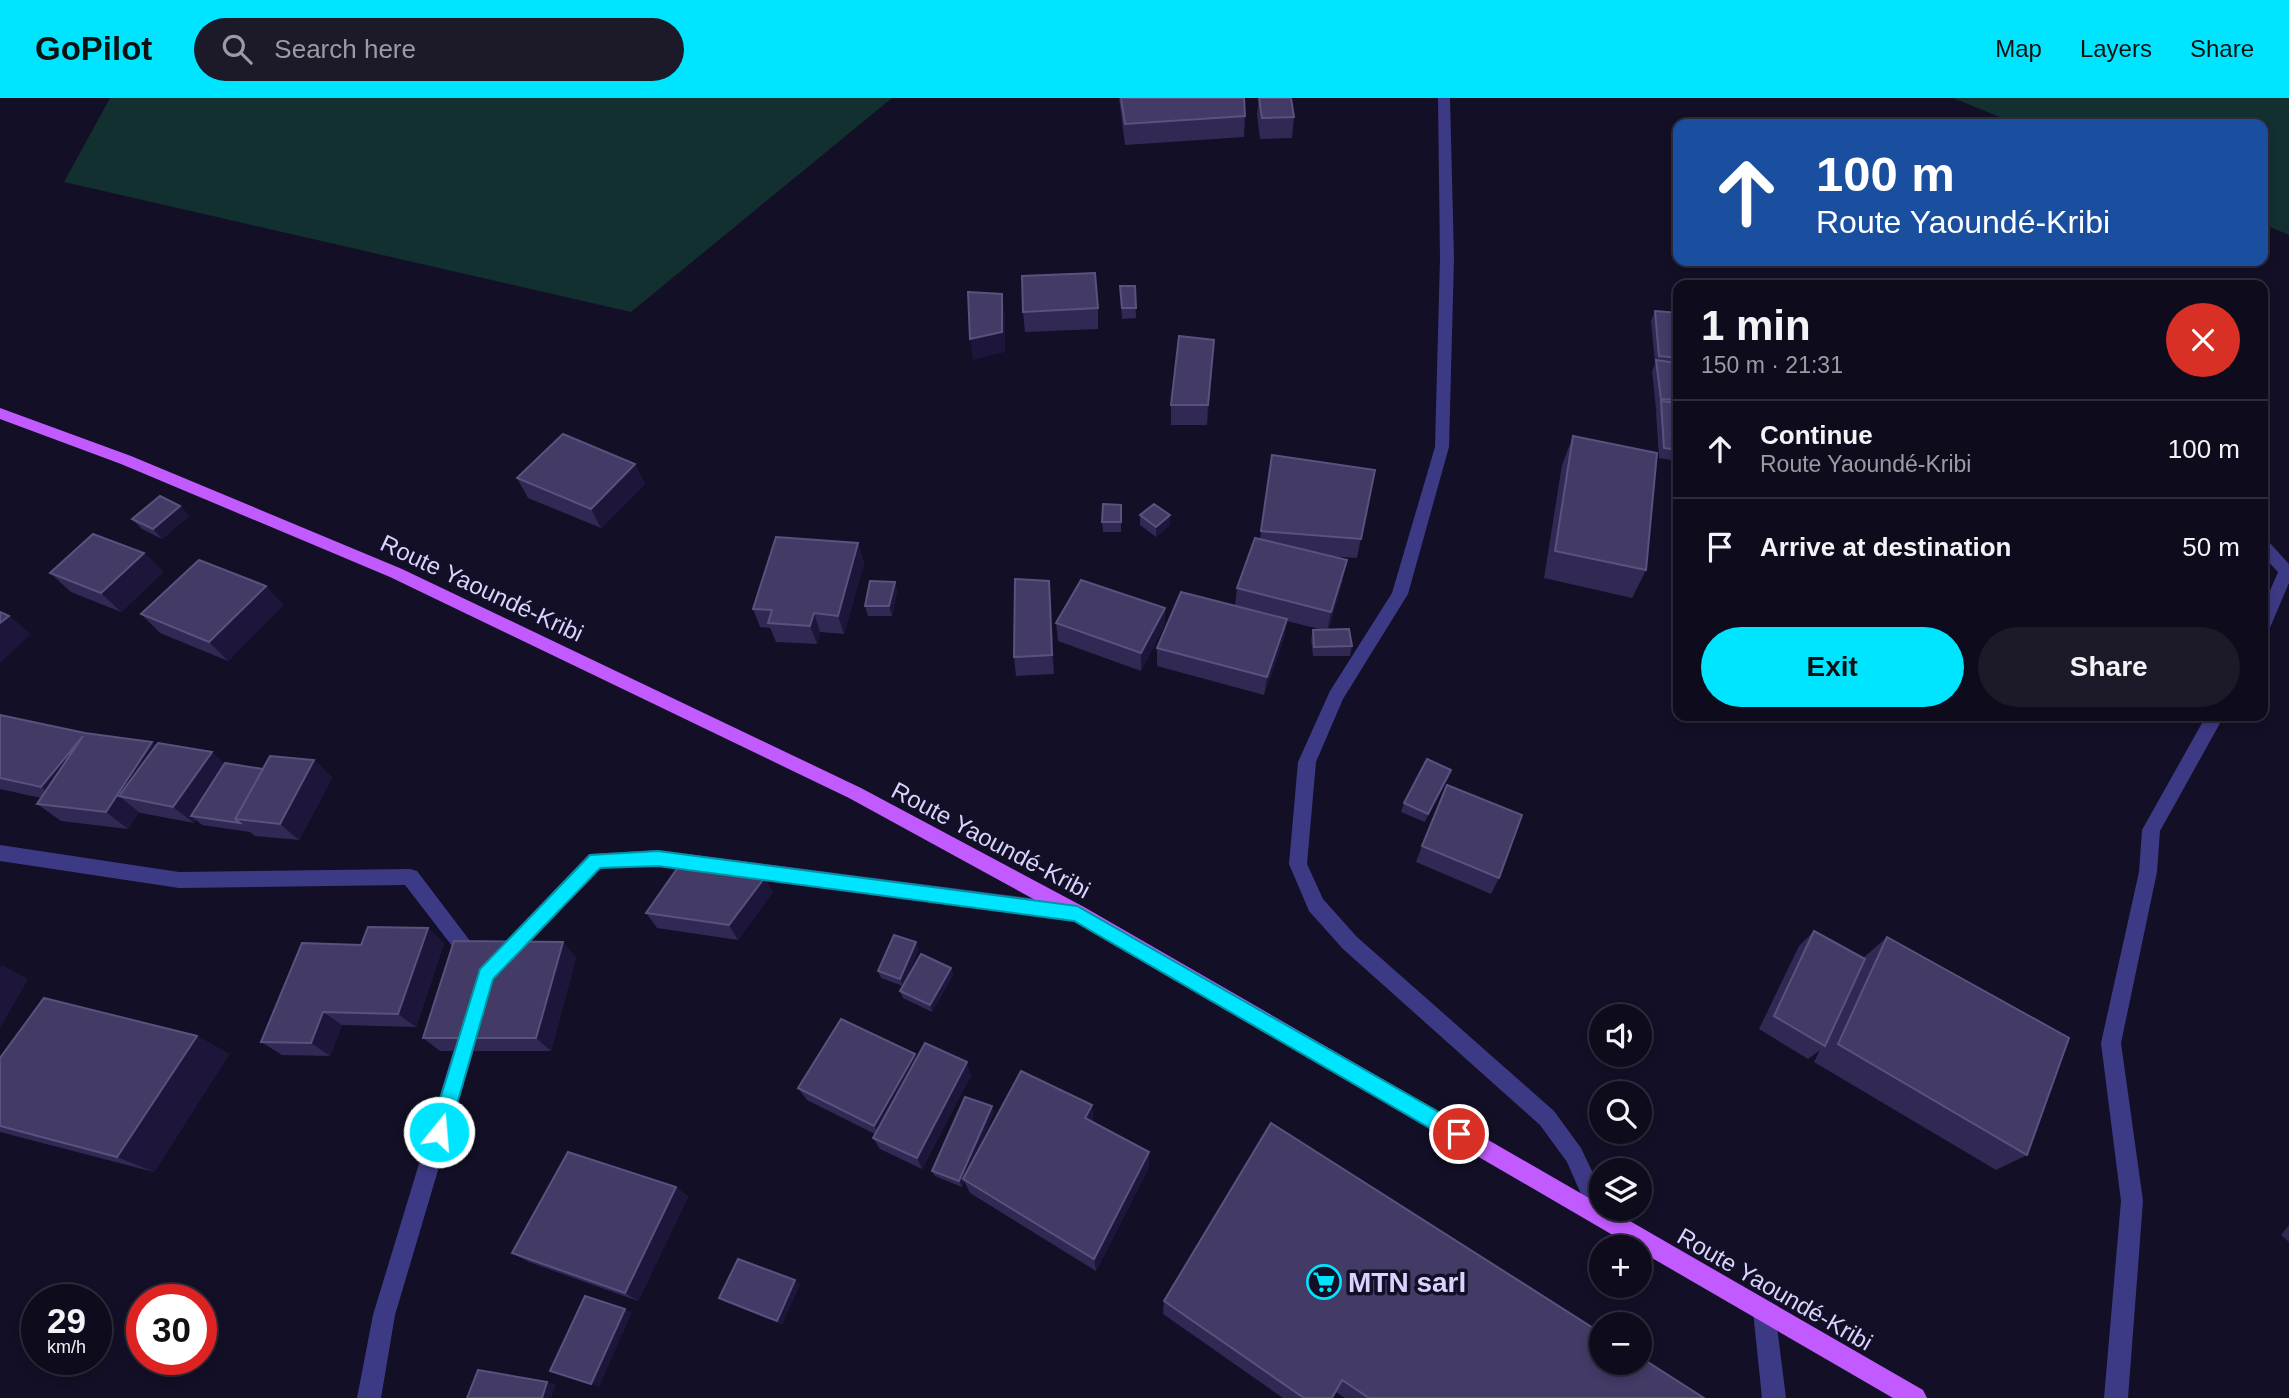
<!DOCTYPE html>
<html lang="en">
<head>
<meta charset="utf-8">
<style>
  body { margin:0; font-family:Arial,sans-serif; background:#1c1929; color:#f1f3f6; height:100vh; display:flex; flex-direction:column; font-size:26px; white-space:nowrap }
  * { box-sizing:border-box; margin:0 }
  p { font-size:23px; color:#9b9ba3 }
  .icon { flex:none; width:38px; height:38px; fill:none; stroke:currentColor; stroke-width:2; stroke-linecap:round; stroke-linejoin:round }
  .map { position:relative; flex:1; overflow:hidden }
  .sheet { position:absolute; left:1673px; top:182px; width:595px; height:441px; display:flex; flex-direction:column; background:#0e0b1c; border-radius:14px; box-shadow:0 4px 10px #0003,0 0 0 2px #2e2b3b }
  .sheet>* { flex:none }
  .hud { position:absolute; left:1673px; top:21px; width:595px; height:147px; border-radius:14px; box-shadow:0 4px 10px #0003,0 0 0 2px #2e2b3b; background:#1a4fa0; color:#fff; overflow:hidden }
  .controls { position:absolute; left:1589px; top:906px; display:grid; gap:14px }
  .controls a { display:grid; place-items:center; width:63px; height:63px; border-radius:50%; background:#0e0b1c; box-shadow:0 4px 10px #0003,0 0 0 2px #2e2b3b; font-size:35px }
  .speed { position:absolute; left:21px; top:1186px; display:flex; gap:14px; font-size:35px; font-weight:700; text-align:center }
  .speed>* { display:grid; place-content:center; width:91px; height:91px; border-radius:50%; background:#0e0b1c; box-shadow:0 4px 10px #0003,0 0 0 2px #2e2b3b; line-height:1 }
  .speed small { font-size:18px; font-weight:400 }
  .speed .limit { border:10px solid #d22; background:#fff; color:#111 }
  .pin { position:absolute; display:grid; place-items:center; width:60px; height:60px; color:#fff; margin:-30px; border:4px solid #fff; border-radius:50%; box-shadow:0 2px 7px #0007 }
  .me { position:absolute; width:77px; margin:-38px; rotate:17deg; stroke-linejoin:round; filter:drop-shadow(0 0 5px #0008) }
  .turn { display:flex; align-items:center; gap:24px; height:147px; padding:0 28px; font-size:32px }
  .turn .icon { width:91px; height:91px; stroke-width:2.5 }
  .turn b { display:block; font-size:49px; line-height:60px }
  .round { display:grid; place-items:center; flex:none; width:74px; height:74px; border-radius:37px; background:#1c1929 }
  .head { display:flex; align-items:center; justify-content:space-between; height:119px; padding:0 28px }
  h1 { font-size:42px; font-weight:600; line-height:52px }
  .action { display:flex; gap:14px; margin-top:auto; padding:14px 28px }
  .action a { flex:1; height:80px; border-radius:42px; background:#00e5ff; color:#111; font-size:28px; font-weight:600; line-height:80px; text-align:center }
  .action a+a { background:#1c1929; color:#f1f3f6 }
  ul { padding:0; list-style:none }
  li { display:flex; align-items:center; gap:21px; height:98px; padding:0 28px; border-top:2px solid #2e2b3b }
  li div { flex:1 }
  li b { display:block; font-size:26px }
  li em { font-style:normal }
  header { display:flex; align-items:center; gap:42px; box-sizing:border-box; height:98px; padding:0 35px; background:#00e5ff; color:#111 }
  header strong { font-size:33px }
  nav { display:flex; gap:38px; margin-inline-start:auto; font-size:24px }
  .search { width:490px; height:63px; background:#1c1929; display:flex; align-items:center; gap:18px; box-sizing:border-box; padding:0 24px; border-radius:38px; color:#9b9ba3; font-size:26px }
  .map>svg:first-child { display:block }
  .green { fill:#12302f }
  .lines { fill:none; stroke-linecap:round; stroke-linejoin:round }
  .street { fill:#3d3a85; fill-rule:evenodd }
  .primary { fill:#c25bff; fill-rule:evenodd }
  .wall { fill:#312854 }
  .shaded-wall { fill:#1d163a }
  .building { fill:#433a66; stroke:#5a527e; stroke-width:2 }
  .route { fill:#00e5ff; stroke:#0095a6; stroke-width:2 }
  .labels { text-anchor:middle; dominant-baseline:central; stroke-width:7; stroke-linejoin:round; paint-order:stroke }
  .street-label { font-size:24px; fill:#d9d4ff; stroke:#130f26 }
  .near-poi-label { font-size:28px; font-weight:bold; fill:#d9d4ff; stroke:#130f26; text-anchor:start }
</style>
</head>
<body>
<header>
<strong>GoPilot</strong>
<div class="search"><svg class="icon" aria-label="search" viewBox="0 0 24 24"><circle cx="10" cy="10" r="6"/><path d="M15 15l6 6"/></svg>Search here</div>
<nav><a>Map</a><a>Layers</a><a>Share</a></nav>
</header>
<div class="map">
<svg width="2289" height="1300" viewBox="0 0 2289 1300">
  <rect width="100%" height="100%" fill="#130f26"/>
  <g class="green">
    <path d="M110 0H892L631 214 64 84Z"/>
    <path d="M1953 0H2289V137L2263 126V26H2017Z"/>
  </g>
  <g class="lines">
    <g class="street">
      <path d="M1438 0H1450L1454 160 1449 349 1408 496 1343 601 1316 664 1307 766 1323 801 1357 839 1554 1013 1581 1050 1601 1092V1111H1610L1613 1118 1610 1126 1602 1129 1594 1126 1567 1064 1540 1027 1343 851 1309 813 1289 766 1298 664 1330 593 1392 495 1435 349 1440 160Z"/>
      <path d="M2263 442 2269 444 2289 466V485L2269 532 2263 533V509L2278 474 2263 458Z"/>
      <path d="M2206 618H2224L2160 733 2157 774 2121 945 2143 1103 2128 1300H2104L2121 1103 2101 945 2139 774 2142 732Z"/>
      <path d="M0 747 179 774 410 771 417 773 483 860 480 866 473 869 466 866 405 787 179 790 0 763Z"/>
      <path d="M658 752 1077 806 1084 809 1086 815 1084 821 1077 824 658 768 600 770 509 866 502 869 495 866 492 860 495 854 589 756Z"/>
      <path d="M470 921 477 924 480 931 395 1217 381 1300H357L373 1217 460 931 463 924Z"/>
      <path d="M1764 1202 1772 1205 1775 1213 1786 1300H1762L1753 1213 1756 1205Z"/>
    </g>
    <path class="primary" d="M0 310 131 358 402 471 861 690 1084 809 1601 1107V1111H1609L1923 1292 1927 1300H1893L1640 1153V1150H1635L1070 821 849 700 390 479 121 366 0 321Z"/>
  </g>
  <g class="wall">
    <path d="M1119 0H1244L1245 18 1244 39 1125 47Z"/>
    <path d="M1259 0H1291L1294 19 1292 40 1260 41 1257 16Z"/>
    <path d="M1120 188H1135L1136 220 1122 221Z"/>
    <path d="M1098 210V231L1025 234 1023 214Z"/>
    <path d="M1655 213 1678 215V363L1659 360 1656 313 1657 311H1656L1652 273 1655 266 1651 223Z"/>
    <path d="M1214 242 1207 327H1171V307Z"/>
    <path d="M1573 338 1646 472 1632 500 1544 480 1562 367Z"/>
    <path d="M1272 357 1375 372 1357 460 1328 458 1343 482 1328 532 1352 548 1350 558H1313L1311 541 1313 532H1323L1287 523 1284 540 1264 597 1157 568V550L1235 508 1237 490 1260 441Z"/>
    <path d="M635 366 645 386 601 430 528 400 517 380Z"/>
    <path d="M1121 407V434H1103L1102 424Z"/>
    <path d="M180 408 189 418 162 441 142 431 132 421Z"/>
    <path d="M1140 417H1170V427L1156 439 1140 427Z"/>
    <path d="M858 445 864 465 844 536 820 534 817 546 776 544 770 530 760 529 753 511Z"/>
    <path d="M144 455 163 474 121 514 71 494 50 475Z"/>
    <path d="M1049 483 1051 502 1054 576 1016 578 1014 559Z"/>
    <path d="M895 484 897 493 892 518H868L865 508Z"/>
    <path d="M266 488 283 507 228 563 160 535 141 516Z"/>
    <path d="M1165 510 1164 528 1141 573 1058 543 1056 525Z"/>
    <path d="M0 617 85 635 152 644 156 647 225 666 263 671 314 662 332 680 299 742 255 738 250 734 202 727 196 722 194 725 141 715 139 714 128 731 61 723 37 706 41 700 0 691Z"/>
    <path d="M1451 672 1448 680 1425 724 1401 714 1404 705Z"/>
    <path d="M1422 748 1499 780 1491 796 1416 764Z"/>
    <path d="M773 794 738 842 657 830 646 815Z"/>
    <path d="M1814 833 1863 860 1887 839 2027 1057 1996 1072 1814 964 1820 952 1808 961 1759 931 1799 848Z"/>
    <path d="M444 845 416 929 342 927 330 958 282 957 261 944 361 847Z"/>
    <path d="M919 851 904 886 951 870 953 877 932 914 903 900 900 893 903 888 881 880 878 873Z"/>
    <path d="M576 859 551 953H440L423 940Z"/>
    <path d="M197 938 229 956 154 1074 0 1034V960Z"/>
    <path d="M917 960 971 977 922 1071 880 1051 873 1040 875 1036 807 1002 798 990Z"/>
    <path d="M1092 1007 1093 1024 1149 1069 1096 1173 970 1095 964 1083 962 1089 935 1078 932 1073 994 1014 974 1061Z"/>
    <path d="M676 1089 688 1099 638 1203 529 1164 512 1155Z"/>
    <path d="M2289 1127V1144L2281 1137Z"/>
    <path d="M800 1186 782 1226 725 1204 719 1200Z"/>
    <path d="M1164 1203 1704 1300H1345L1336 1294 1332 1300H1283L1163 1216Z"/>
  </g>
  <g class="shaded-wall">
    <path d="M1002 196 1005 216V254L973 262 970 241Z"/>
    <path d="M1214 242 1213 262 1207 327 1208 307Z"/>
    <path d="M635 366 645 386 601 430 591 411Z"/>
    <path d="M180 408 189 418 162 441 153 431Z"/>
    <path d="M1170 417V427L1156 439V429Z"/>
    <path d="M858 445 864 465 844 536 838 518Z"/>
    <path d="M144 455 163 474 121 514 101 495Z"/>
    <path d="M1347 462 1343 482 1327 533 1331 514Z"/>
    <path d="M1049 483 1051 502 1054 576 1052 557Z"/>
    <path d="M895 484 897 493 892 518 889 508Z"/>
    <path d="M266 488 283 507 228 563 209 544Z"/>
    <path d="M1165 510 1164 528 1141 573V555Z"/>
    <path d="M814 515 820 534 817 546 810 528Z"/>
    <path d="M9 518 31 536 0 565V525Z"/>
    <path d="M1287 521 1284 540 1264 597 1267 579Z"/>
    <path d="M83 638 65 706 41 689Z"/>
    <path d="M152 644 173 661 119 698 139 714 128 731 106 714Z"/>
    <path d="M212 654 231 672 191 718 196 722 194 725 173 709Z"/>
    <path d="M314 662 332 680 299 742 280 726Z"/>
    <path d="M1451 672 1448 680 1425 724 1428 716Z"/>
    <path d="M765 779 773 794 738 842 729 827Z"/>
    <path d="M428 830 444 845 416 929 398 916Z"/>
    <path d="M563 844 576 859 551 953 536 940Z"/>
    <path d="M916 844 919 851 903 888 900 881Z"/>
    <path d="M2 867 28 881 0 930V870Z"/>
    <path d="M951 870 953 877 932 914 930 907Z"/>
    <path d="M323 914 342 927 330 958 311 945Z"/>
    <path d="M197 938 229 956 154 1074 117 1059Z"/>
    <path d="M915 956 920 968 881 1039 874 1028Z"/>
    <path d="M967 964 971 977 922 1071 917 1060Z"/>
    <path d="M1092 1007 1093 1023 1087 1036 1085 1020Z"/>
    <path d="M992 1008 994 1014 965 1082 963 1081 964 1083 962 1089 959 1083Z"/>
    <path d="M1149 1054V1069L1096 1173 1094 1161Z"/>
    <path d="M676 1089 688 1099 638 1203 625 1195Z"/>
    <path d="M795 1182 800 1186 782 1226 777 1223Z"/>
    <path d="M625 1211 632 1214 599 1289 591 1286Z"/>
    <path d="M547 1284 556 1287 551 1300H542Z"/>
  </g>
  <g class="building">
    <path d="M1121 0H1244L1245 18 1125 26Z"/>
    <path d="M1259 0H1291L1294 19 1262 20Z"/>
    <path d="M1095 175 1098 210 1023 214 1022 178Z"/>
    <path d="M1120 188H1135L1136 210H1122Z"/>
    <path d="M968 194 1002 196V234L970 241Z"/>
    <path d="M1655 213 1678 215V260L1659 258Z"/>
    <path d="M1179 238 1214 242 1208 307H1171Z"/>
    <path d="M1656 262 1678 265V302L1661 301Z"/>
    <path d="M1661 303 1678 305V352L1664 350Z"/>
    <path d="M563 336 635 366 591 411 517 380Z"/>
    <path d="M1573 338 1657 355 1646 472 1555 453Z"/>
    <path d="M1272 357 1375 372 1361 441 1261 433Z"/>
    <path d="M160 398 180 408 153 431 132 421Z"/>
    <path d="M1103 406 1121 407V424H1102Z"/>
    <path d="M1154 406 1170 417 1156 429 1140 417Z"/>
    <path d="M93 436 144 455 101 495 50 475Z"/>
    <path d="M776 439 858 445 838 518 814 515 810 528 768 525 772 512 753 511Z"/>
    <path d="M1255 440 1347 462 1331 514 1237 490Z"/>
    <path d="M199 462 266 488 209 544 141 516Z"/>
    <path d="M1015 481 1049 483 1052 557 1014 559Z"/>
    <path d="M1081 482 1165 510 1141 555 1056 525Z"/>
    <path d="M870 483 895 484 889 508H865Z"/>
    <path d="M1181 494 1287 521 1267 579 1157 550Z"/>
    <path d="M0 514 9 518 0 525Z"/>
    <path d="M1349 531 1352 548 1314 549 1313 532Z"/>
    <path d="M0 617 85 635 152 644 106 714 37 706 83 638 41 689 0 680Z"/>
    <path d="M158 645 212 654 173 709 119 698Z"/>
    <path d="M270 658 314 662 280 726 235 721Z"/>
    <path d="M1427 661 1451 672 1428 716 1404 705Z"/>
    <path d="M225 665 263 671 235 721 240 725 191 718Z"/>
    <path d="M1447 687 1522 717 1499 780 1422 748Z"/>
    <path d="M681 765 748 771 765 779 729 827 646 815Z"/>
    <path d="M368 829 428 830 398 916 323 914 311 945 261 944 302 845 361 847Z"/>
    <path d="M1814 833 1865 861 1825 948 1774 918Z"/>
    <path d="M894 837 916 844 900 881 878 873Z"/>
    <path d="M1887 839 2069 940 2027 1057 1838 946Z"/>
    <path d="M454 843 563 844 536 940H423Z"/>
    <path d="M921 856 951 870 930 907 900 893Z"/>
    <path d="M44 900 197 938 117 1059 0 1028V960Z"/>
    <path d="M841 921 915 956 874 1028 798 990Z"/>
    <path d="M925 945 967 964 917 1060 873 1040Z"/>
    <path d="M1021 973 1092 1007 1085 1020 1149 1054 1094 1161 963 1081Z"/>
    <path d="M965 999 992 1008 959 1083 932 1073Z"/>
    <path d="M1271 1025 1601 1235V1265H1640V1259L1704 1300H1369L1342 1282 1332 1300H1304L1164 1203Z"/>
    <path d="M568 1054 676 1089 625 1195 512 1155Z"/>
    <path d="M738 1161 795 1182 777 1223 719 1200Z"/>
    <path d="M585 1198 625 1211 591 1286 550 1273Z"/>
    <path d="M478 1272 547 1284 542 1300H467Z"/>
  </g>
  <path class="route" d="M658 753 1077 808 1465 1029 1468 1036 1465 1043 1459 1045 1452 1043 1074 823 658 768 600 770 493 881 449 1034 446 1040 439 1043 432 1040 430 1034 480 871 590 757Z"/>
  <defs>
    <g id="supermarket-ring" transform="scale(1.75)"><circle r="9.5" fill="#130f26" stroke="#00e5ff" stroke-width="1.5"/><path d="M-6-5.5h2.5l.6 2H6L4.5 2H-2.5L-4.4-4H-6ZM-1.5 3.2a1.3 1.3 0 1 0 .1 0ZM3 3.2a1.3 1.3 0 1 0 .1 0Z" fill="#00e5ff"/></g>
  </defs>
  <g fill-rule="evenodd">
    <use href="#supermarket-ring" x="1324" y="1184"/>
  </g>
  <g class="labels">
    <g class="street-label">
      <text transform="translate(482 490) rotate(25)">Route Yaoundé-Kribi</text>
      <text transform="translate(991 742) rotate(28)">Route Yaoundé-Kribi</text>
      <text transform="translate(1775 1191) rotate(30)">Route Yaoundé-Kribi</text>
    </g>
    <g class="near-poi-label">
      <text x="1348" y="1184">MTN sarl</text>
    </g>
  </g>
</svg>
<div class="controls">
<a><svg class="icon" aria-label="sound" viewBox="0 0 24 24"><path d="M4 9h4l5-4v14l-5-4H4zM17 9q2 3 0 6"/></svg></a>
<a><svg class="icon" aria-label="search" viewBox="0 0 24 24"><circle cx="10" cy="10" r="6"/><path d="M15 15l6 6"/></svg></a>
<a><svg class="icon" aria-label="layers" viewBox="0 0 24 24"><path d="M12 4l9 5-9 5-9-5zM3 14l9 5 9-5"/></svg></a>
<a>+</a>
<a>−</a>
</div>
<div class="speed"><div>29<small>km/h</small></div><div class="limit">30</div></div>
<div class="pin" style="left:1459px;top:1036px;background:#d93025"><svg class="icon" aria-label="arrive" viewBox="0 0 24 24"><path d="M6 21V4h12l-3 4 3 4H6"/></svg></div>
<svg class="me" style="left:439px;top:1034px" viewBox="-20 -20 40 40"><circle r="17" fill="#00e5ff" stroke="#fff" stroke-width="3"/><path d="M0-11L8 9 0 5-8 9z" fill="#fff"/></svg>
<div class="hud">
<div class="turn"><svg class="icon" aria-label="ahead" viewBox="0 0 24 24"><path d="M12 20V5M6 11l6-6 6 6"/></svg><div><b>100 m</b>Route Yaoundé-Kribi</div></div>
</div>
<section class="sheet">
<div class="head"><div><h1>1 min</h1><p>150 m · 21:31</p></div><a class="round" style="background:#d93025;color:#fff"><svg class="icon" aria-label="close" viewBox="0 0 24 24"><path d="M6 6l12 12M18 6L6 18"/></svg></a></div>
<ul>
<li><svg class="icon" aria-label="ahead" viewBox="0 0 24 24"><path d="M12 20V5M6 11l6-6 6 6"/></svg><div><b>Continue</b><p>Route Yaoundé-Kribi</p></div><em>100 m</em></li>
<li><svg class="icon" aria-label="arrive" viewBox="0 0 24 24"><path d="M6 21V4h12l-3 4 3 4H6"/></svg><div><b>Arrive at destination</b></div><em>50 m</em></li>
</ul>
<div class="action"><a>Exit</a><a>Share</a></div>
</section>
</div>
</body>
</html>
